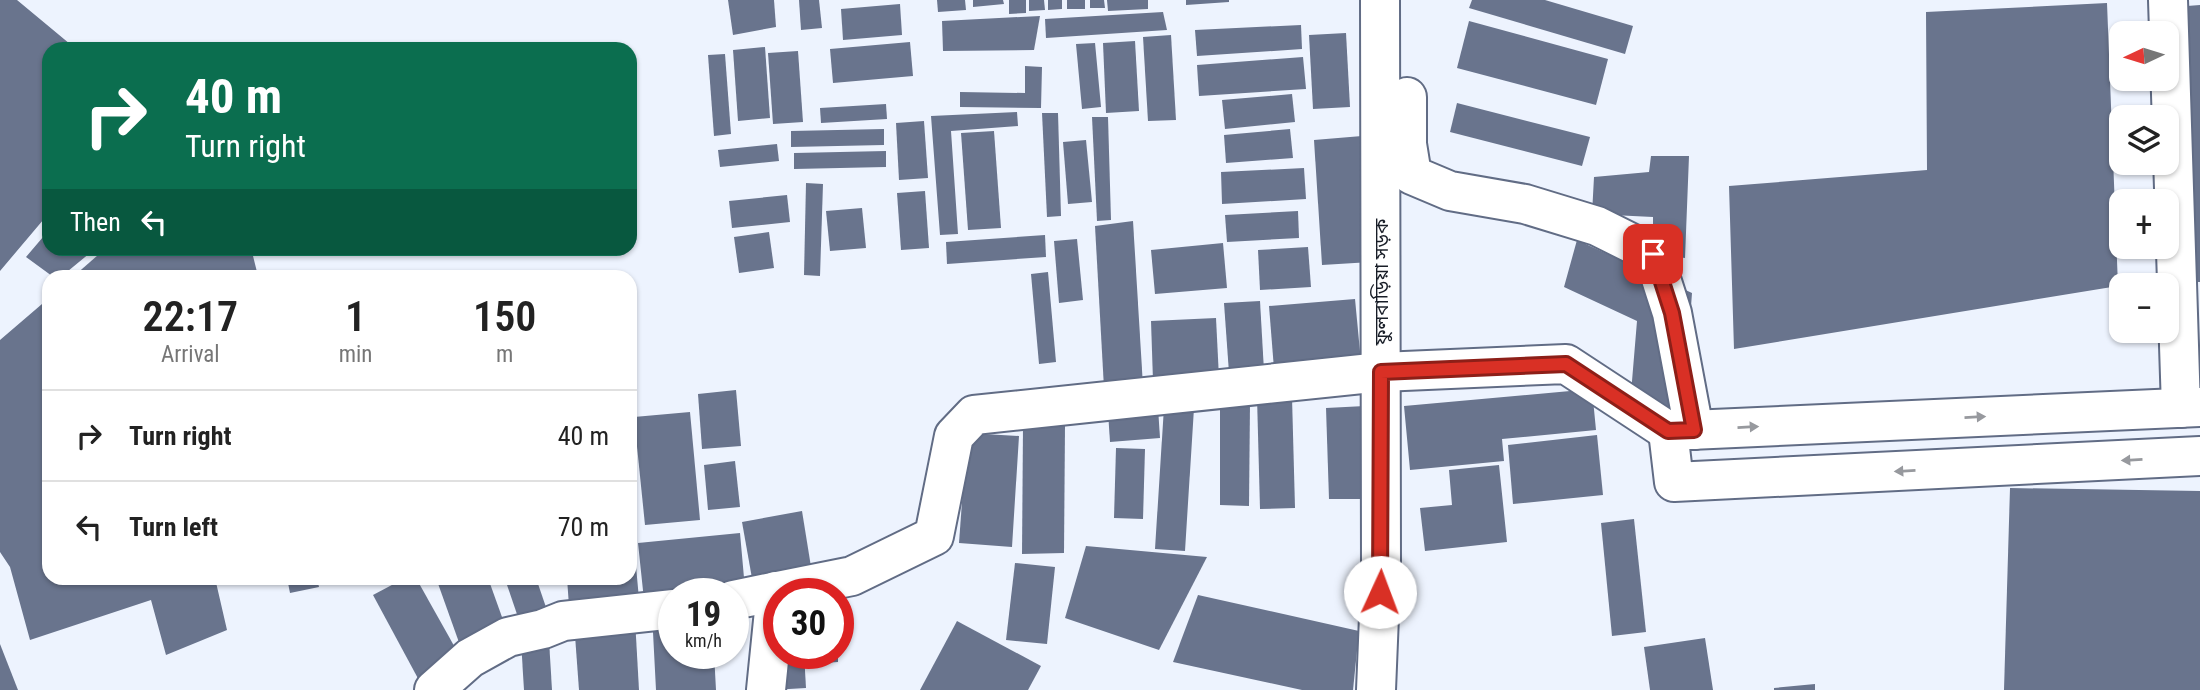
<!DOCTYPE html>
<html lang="en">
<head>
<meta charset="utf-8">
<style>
  body { margin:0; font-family:"Roboto Condensed","Noto Sans Bengali",sans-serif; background:#f6f6f6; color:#222; height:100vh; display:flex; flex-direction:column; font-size:26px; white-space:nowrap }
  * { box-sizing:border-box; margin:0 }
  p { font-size:23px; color:#767676 }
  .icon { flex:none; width:38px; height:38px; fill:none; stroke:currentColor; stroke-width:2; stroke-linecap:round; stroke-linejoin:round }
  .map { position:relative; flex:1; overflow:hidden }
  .details { position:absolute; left:42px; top:270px; width:595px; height:315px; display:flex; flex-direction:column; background:#fff; border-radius:21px; box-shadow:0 2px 5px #0004 }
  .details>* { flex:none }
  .banner { position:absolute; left:42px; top:42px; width:595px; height:214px; border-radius:21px; box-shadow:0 2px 5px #0004; background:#0b6e4f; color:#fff; overflow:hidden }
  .needle { width:46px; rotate:266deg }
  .controls { position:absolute; left:2109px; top:21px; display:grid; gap:14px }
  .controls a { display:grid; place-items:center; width:70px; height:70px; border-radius:14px; background:#fff; box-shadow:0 2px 5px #0004; font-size:35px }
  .speed { position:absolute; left:658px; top:578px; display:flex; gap:14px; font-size:35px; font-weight:700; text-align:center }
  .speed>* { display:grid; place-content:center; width:91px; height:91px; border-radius:50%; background:#fff; box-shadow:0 2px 5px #0004; line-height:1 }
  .speed small { font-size:18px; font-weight:400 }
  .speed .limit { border:10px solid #d22; background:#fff; color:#111 }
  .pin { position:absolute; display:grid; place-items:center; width:60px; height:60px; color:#fff; margin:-30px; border-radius:14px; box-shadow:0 4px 10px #0006 }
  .me { position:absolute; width:77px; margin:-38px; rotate:2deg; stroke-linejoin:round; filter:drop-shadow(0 0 5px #0008) }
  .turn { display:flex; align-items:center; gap:24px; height:147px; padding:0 28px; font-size:32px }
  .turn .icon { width:91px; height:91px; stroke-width:2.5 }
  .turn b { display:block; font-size:49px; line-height:60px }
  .then { display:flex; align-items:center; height:66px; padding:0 28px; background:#0003; gap:14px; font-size:26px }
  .eta { display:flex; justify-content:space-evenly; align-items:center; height:119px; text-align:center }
  .eta b { font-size:42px; font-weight:600; line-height:49px }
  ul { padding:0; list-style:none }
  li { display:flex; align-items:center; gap:21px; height:91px; padding:0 28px; border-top:2px solid #e0e0e0 }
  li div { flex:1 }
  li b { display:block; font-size:26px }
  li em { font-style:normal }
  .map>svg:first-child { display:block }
  .building { fill:#69748d }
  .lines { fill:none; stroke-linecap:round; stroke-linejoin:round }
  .minor-casing { stroke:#616c85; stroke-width:42 }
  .minor { stroke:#fff; stroke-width:38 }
  .oneway { fill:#97999e }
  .route-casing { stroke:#8d1f18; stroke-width:18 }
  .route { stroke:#d93025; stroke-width:12 }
  .labels { text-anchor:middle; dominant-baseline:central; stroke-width:6; stroke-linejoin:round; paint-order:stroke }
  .street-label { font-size:19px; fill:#181d27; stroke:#fff }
</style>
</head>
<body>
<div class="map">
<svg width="2200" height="690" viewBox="0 0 2200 690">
  <rect width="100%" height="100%" fill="#edf3fe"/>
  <g class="building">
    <path d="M0 0H17L76 49H49V213L0 271Z"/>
    <path d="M728 0H774L776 27 733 35Z"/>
    <path d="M799 0H819L822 28 801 30Z"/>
    <path d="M937 0H965L966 10 938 12Z"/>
    <path d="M973 0H1003L1004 4 973 7Z"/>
    <path d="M1009 0H1026V13L1009 14Z"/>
    <path d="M1029 0H1044L1045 10 1029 11Z"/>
    <path d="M1048 0H1062V9L1048 10Z"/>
    <rect x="1067" y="0" width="18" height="9"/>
    <path d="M1090 0H1104L1105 8H1090Z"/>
    <path d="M1107 0H1148V9L1108 11Z"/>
    <path d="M1186 0H1229V2L1186 5Z"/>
    <path d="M1472 0H1545L1633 26 1625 54 1469 8Z"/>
    <path d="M2107 3 2118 286 1734 349 1729 186 1927 170 1926 12Z"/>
    <path d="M900 4 902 35 843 40 841 9Z"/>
    <path d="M2200 5V282H2192L2174 7Z"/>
    <path d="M1163 12 1167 30 1046 38 1045 19Z"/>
    <path d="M1040 16 1034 50 943 51 942 21Z"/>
    <path d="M1469 21 1608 59 1596 105 1457 68Z"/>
    <path d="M1301 25 1302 49 1197 56 1195 30Z"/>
    <path d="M1346 33 1350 107 1313 109 1309 35Z"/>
    <path d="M1171 35 1176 120 1148 121 1143 37Z"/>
    <path d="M1135 41 1139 111 1106 113 1103 43Z"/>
    <path d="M910 42 913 76 833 83 830 49Z"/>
    <path d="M1095 43 1101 107 1082 109 1076 44Z"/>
    <path d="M765 47 770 118 738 121 733 50Z"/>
    <path d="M798 51 803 122 773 124 768 53Z"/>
    <path d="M725 54 731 134 714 136 708 55Z"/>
    <path d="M1303 57 1306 89 1199 96 1197 65Z"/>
    <path d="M1025 66 1042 67 1041 108 960 107V92L1025 93Z"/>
    <path d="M1292 94 1295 122 1225 129 1222 100Z"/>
    <path d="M1457 103 1590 137 1582 166 1450 132Z"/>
    <path d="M886 104 887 119 821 123 820 108Z"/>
    <path d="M1017 112 1018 126 951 131 958 234 940 235 931 116Z"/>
    <path d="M1042 113H1058L1061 216 1047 217Z"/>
    <path d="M1092 117H1108L1111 220 1097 221Z"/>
    <path d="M924 121 928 178 899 180 896 123Z"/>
    <path d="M884 129V145L791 147V131Z"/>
    <path d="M1290 129 1293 158 1226 163 1224 135Z"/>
    <path d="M994 131 1001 228 968 230 961 133Z"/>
    <path d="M1362 136 1371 262 1322 265 1314 140Z"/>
    <path d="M1086 140 1092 202 1068 204 1063 142Z"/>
    <path d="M777 144 779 161 720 167 718 150Z"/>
    <path d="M886 151V167L794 169V153Z"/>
    <path d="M1651 156H1689L1685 258 1653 254V217L1592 214 1594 177 1649 172Z"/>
    <path d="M1304 168 1306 199 1222 204 1221 172Z"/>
    <path d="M806 183 823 184 820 276 804 275Z"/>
    <path d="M925 191 929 248 901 250 897 193Z"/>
    <path d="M787 195 790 222 732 228 729 201Z"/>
    <path d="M862 208 866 248 830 251 826 211Z"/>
    <path d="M1298 211 1299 238 1227 242 1225 215Z"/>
    <path d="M1133 221 1143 386 1104 388 1095 226Z"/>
    <path d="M49 230V248H96L62 276H52L26 257Z"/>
    <path d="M769 232 774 268 739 273 734 237Z"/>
    <path d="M1045 235 1046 257 947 264 946 242Z"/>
    <path d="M1077 239 1083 300 1059 303 1054 241Z"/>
    <path d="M1577 240 1692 293 1683 415 1631 393 1637 321 1564 287Z"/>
    <path d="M1223 243 1227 288 1155 294 1151 250Z"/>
    <path d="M1308 247 1311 287 1260 290 1258 250Z"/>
    <path d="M106 248H251L258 276H74Z"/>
    <path d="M1048 272 1056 362 1039 364 1031 274Z"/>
    <path d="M49 298V578H215L227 630 166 655 151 600 30 640 10 567 0 552V340Z"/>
    <path d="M1355 299 1361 362 1274 369 1269 306Z"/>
    <path d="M1260 301 1264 371 1229 373 1224 303Z"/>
    <path d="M1216 318 1219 378 1153 381 1151 321Z"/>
    <path d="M1592 389 1596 430 1502 439 1504 461 1410 470 1404 406Z"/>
    <path d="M736 390 741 446 702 449 698 394Z"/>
    <path d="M1257 397H1292L1295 508 1260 509Z"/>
    <path d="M1220 403H1250L1249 506 1220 505Z"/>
    <path d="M1365 406 1364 499H1329L1326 408Z"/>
    <path d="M1164 407 1194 408 1185 551 1155 549Z"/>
    <path d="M1158 408 1160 438 1110 442 1108 412Z"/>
    <path d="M690 412 700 520 645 525 634 417Z"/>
    <path d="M1065 426 1064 553 1022 554 1023 427Z"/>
    <path d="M967 433 1019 436 1012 547 959 543Z"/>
    <path d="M1597 435 1603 495 1513 504 1508 445Z"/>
    <path d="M1116 448 1145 449 1143 519 1114 518Z"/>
    <path d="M735 461 740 507 708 510 704 465Z"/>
    <path d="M1499 465 1507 542 1425 551 1420 508 1452 505 1449 470Z"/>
    <path d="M2010 488 2200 491V690H2004Z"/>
    <path d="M802 511 812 573 753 584 742 522Z"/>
    <path d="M1634 519 1646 632 1612 636 1601 523Z"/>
    <path d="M630 522H632L639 599 569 606 567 578H630Z"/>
    <path d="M740 533 745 589 706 593H674L644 600 638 543Z"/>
    <path d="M1086 546 1207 557 1159 650 1065 618Z"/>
    <path d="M1015 563 1055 567 1047 644 1006 640Z"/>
    <path d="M287 578H317L319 587 290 593Z"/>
    <path d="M405 578H416L462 660 421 684 373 595Z"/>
    <path d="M436 578H488L507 631 461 648Z"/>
    <path d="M518 578H536L549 616 521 626 506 582Z"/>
    <path d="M1198 595 1359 631 1353 690H1302L1173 662Z"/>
    <path d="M674 612V653H714L716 690H656L652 613Z"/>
    <path d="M635 619 639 690H579L574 622Z"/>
    <path d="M957 621 1041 666 1028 690H920Z"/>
    <path d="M1705 638 1713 690H1650L1644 647Z"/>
    <path d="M549 640 552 690H524L521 641Z"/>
    <path d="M0 644 18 690H0Z"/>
    <path d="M779 653H804L806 688 772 690Z"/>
    <path d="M809 653H838V662L809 664Z"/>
    <path d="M1815 684V690H1774V688Z"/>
  </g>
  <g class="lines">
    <g class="minor-casing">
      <g id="minor">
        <path d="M2168 0 2181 408"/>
        <path d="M1407 97V144L1412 175 1450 191 1525 204 1597 226 1653 254 1672 313 1694 430"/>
        <path d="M1668 431 1674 482 2200 456"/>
        <path d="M733 600 852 576 934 536 954 436 974 415 1381 372 1566 364 1668 431 2200 407"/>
        <path d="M434 690 470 658 508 637 543 629 563 621 674 609"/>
        <path d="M766 690 776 591"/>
        <path d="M1376 690 1381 567 1380 0"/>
      </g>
    </g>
    <use href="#minor" class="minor"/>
  </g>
  <defs><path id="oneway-solid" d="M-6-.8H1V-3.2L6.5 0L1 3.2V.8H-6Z" transform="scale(1.75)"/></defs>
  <g class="oneway">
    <use href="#oneway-solid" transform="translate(1975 417) rotate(-3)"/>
    <use href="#oneway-solid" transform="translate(1748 427) rotate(-3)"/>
    <use href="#oneway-solid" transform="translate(2132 460) rotate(177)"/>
    <use href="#oneway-solid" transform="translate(1905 471) rotate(177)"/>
  </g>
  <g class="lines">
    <g class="route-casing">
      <path id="route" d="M1380 592 1381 372 1566 364 1668 431 1694 430 1672 313 1653 254"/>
    </g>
    <use href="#route" class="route"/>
  </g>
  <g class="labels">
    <g class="street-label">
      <text transform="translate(1381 282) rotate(-90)">ফুলবাড়িয়া সড়ক</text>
    </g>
  </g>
</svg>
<div class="controls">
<a><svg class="needle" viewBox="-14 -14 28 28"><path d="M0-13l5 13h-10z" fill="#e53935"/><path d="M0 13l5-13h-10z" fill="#767676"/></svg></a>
<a><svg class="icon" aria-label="layers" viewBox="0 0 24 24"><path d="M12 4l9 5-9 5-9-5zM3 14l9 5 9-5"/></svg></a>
<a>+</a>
<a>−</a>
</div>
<div class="speed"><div>19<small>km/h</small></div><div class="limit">30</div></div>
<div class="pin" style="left:1653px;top:254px;background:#d93025"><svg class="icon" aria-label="arrive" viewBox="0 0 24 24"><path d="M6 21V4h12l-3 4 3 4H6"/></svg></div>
<svg class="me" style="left:1380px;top:592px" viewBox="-20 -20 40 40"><circle r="19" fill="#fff"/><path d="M0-13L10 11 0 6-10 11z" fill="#d93025"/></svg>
<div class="banner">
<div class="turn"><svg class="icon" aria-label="right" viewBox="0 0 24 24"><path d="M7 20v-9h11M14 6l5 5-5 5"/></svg><div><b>40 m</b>Turn right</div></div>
<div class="then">Then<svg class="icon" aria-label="left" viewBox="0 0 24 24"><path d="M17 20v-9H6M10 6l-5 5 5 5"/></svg></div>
</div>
<section class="details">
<div class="eta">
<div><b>22:17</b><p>Arrival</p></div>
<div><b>1</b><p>min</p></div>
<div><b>150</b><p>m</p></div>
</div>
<ul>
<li><svg class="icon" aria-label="right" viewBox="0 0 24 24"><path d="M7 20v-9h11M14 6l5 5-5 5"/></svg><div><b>Turn right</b></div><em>40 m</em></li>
<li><svg class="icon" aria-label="left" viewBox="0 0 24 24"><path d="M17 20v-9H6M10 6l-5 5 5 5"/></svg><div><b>Turn left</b></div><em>70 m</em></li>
</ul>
</section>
</div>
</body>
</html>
